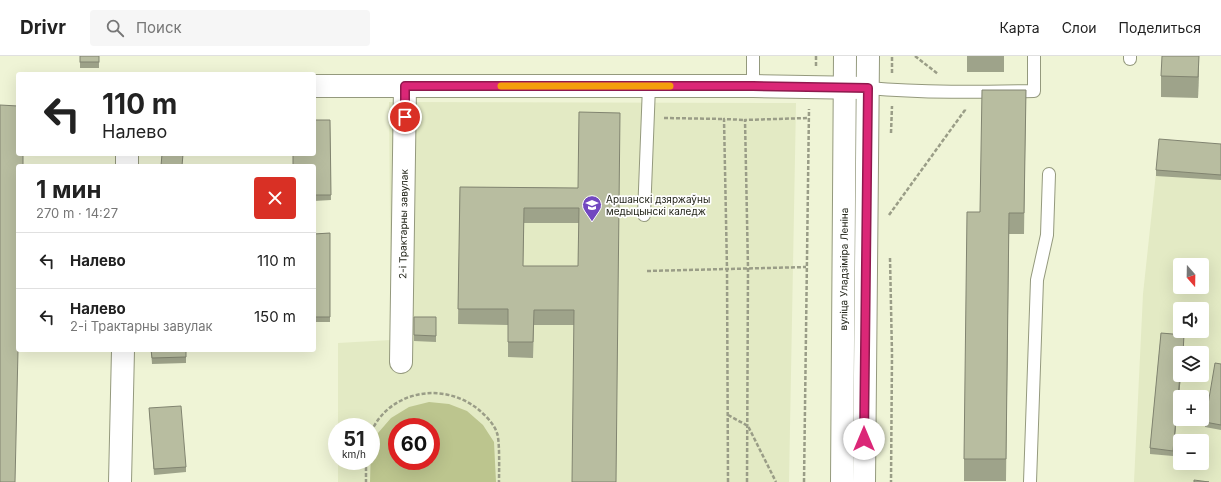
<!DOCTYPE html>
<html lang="ru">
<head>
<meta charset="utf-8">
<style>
  body { margin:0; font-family:Inter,sans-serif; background:#f6f6f6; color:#222; height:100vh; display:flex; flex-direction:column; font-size:15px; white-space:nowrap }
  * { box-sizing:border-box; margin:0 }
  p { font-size:13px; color:#767676 }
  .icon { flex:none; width:22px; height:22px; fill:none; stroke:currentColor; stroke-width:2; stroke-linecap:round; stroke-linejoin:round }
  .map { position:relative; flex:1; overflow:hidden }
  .drawer { position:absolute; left:16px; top:108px; width:300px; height:188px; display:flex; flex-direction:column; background:#fff; border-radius:4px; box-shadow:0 4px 16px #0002 }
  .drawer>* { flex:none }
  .top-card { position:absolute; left:16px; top:16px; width:300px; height:84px; border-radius:4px; box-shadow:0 4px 16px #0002; background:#fff; color:#222; overflow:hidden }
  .needle { width:26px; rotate:160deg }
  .fabs { position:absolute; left:1173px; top:202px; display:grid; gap:8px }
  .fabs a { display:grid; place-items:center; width:36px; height:36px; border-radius:4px; background:#fff; box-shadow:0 4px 16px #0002; font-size:20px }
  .speed { position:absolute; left:328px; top:362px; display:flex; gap:8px; font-size:20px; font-weight:700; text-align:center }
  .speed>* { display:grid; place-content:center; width:52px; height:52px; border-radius:50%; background:#fff; box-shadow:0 4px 16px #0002; line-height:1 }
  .speed small { font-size:10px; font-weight:400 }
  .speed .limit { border:6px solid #d22; background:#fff; color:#111 }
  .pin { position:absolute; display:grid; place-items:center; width:34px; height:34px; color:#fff; margin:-17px; border:2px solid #fff; border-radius:50%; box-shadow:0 1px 4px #0007 }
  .me { position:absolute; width:44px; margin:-22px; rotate:0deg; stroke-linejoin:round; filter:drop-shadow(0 0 3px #0008) }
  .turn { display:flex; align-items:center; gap:14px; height:84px; padding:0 20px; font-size:18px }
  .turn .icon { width:52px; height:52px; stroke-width:2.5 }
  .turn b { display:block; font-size:28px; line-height:34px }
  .round { display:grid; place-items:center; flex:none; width:42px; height:42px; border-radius:4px; background:#f6f6f6 }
  .head { display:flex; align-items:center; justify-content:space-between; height:68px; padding:0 20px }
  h1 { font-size:24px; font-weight:700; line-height:30px }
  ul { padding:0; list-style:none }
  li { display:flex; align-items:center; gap:12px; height:56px; padding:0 20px; border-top:1px solid #e0e0e0 }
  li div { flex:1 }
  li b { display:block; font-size:15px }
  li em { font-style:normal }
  header { display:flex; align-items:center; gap:24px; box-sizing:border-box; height:56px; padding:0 20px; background:#fff; border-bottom:1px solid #e0e0e0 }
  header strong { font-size:19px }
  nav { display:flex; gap:22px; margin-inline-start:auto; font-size:14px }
  .search { width:280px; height:36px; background:#f6f6f6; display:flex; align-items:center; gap:10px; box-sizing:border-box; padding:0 14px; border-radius:4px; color:#767676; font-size:15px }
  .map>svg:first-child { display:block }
  .built { fill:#e3eac4; fill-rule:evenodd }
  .green { fill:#bcc58e; fill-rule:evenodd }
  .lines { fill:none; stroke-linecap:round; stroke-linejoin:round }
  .lane-casing { stroke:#94997d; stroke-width:14 }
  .street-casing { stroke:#94997d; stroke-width:24 }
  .primary-casing { stroke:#94997d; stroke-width:24 }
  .path { stroke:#9a9d87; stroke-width:2.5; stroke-dasharray:4 2; stroke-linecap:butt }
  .lane { stroke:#fff; stroke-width:12 }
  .street { stroke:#fff; stroke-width:22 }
  .primary { stroke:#fff; stroke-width:22 }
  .wall { fill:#9ea38a; fill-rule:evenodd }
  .shaded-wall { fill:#818470 }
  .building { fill:#b8bda0; stroke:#818470; fill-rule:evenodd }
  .route-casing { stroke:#8e194d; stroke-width:10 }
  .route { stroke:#db2777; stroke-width:7 }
  .slow { stroke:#f59e0b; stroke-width:7 }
  .labels { text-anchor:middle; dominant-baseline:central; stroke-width:3.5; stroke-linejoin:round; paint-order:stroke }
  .poi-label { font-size:10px; fill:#222419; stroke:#fff; text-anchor:start }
  .street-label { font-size:10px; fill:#222419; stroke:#fff }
</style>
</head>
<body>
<header>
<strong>Drivr</strong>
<div class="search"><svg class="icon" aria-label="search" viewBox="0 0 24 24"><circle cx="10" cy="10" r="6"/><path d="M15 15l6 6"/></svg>Поиск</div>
<nav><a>Карта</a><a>Слои</a><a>Поделиться</a></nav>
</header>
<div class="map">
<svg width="1221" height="426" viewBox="0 0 1221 426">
  <rect width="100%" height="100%" fill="#eff4d6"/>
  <g class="built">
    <path d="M389 46 796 47 789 426H338V405H371V371H338V287L391 284ZM397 371H431V405H397Z"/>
    <path d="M1159 89 1221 93V426H1134L1143 238ZM1180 209H1202V231H1180ZM1180 253H1202V275H1180ZM1180 297H1202V319H1180ZM1180 341H1202V363H1180ZM1180 385H1202V407H1180Z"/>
  </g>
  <path class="green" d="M429 346 449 348 467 355 483 369 494 386 496 426H370L371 393 378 377 391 362 409 351ZM397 371H431V405H397Z"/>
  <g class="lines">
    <g class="lane-casing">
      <g id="lane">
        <path d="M1130 3V0"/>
        <path d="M753 30V0"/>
        <path d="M868 32C923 37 979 36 1034 35V0"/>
        <path d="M644 159 649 30"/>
        <path d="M1030 426 1037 224 1047 179 1049 118"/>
      </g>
    </g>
    <g class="street-casing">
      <g id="street">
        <path d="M314 30H753L864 32"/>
        <path d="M127 110V98"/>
        <path id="s1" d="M401 306 405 30"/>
        <path d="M120 426 123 294"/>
      </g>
    </g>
    <g class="primary-casing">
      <g id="primary">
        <path id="s2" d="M842 426 845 0"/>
        <path d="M864 426 868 0"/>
      </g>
    </g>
    <g class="path">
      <path d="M816 0V10"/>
      <path d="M915 0 938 18"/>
      <path d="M892 17V0"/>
      <path d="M664 62 724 63"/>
      <path d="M891 77 892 50"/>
      <path d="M889 159 965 54V52"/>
      <path d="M890 202 892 298 891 426"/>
      <path d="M647 215 806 211"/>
      <path d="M728 359 748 370 776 426"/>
      <path d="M371 376C390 334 444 325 479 354 486 360 494 368 497 377 500 385 499 416 499 426"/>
      <path d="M366 405V426"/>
      <path d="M728 426 727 213 724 63 745 64"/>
      <path d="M747 426 748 212 745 64 808 62"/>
      <path d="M804 426 809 53"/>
    </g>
    <use href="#lane" class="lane"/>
    <use href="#street" class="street"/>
    <use href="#primary" class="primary"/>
  </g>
  <g class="wall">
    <rect x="80" y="0" width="19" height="12"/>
    <rect x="967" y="0" width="37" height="16"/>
    <path d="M1199 0 1198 42 1161 41V20Z"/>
    <path d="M1026 34 1024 178H1009L1006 425H964V403L980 156Z"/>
    <path d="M620 57 574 269H534L533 302 508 301V269L458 268 460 131 578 132ZM524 167H579L578 210H523Z"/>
    <path d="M330 64 331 144 314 145V110Z"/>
    <path d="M1221 88V124L1156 120V114Z"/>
    <path d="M330 177V266H314V178Z"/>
    <path d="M414 261H436V286L414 285Z"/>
    <path d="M1161 277 1184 279 1183 297H1180V319H1181L1173 400 1150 398V392Z"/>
    <path d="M151 294H186V307L152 308Z"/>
    <path d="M1221 308V374L1205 371V366Z"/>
    <path d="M149 352 186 411V416L154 419Z"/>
  </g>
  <g class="shaded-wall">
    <path d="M1199 0 1198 42V21Z"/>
    <path d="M1180 319H1181L1173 400V395Z"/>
  </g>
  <g class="building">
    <rect x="80" y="0" width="19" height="6"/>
    <path d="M1162 0H1199L1198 21 1161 20Z"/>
    <path d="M982 34H1026L1024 157H1009L1006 403H964L967 156H980Z"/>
    <path d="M0 49 18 50V98H23V110H18V294L15 426H0Z"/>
    <path d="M579 56 620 57 616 426H572L574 254H534L533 286H508V253H458L460 131 578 132ZM524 152H579L578 210H523Z"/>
    <path d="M314 64H330L331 139H314V110H293V98H314Z"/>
    <path d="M1159 83 1221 88V119L1156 114Z"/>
    <path d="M162 98H183L182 110H161Z"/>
    <path d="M330 177V261H314V178Z"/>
    <path d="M414 261H436V280L414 279Z"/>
    <path d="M1161 277 1184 279 1183 297H1180V319L1173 395 1150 392Z"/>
    <path d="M151 294H186V301L152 302Z"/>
    <path d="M1215 307 1221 308V369L1205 366Z"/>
    <path d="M181 350 186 411 154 413 149 352Z"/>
    <path d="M1194 424 1209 426H1194Z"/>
  </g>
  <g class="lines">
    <g class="route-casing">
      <path id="route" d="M405 61V30H753L868 32 864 383"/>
    </g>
    <use href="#route" class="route"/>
    <path class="slow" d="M501 30H670"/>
  </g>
  <defs>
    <g id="university-pin" transform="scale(1)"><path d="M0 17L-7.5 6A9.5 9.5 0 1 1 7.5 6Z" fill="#7247c0" stroke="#fff"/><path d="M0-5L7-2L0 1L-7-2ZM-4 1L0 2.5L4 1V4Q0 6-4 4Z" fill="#fff"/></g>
  </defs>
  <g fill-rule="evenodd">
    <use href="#university-pin" x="592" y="149"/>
  </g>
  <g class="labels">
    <g class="poi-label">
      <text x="606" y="143">Аршанскі дзяржаўны<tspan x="606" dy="12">медыцынскі каледж</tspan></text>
    </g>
    <g class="street-label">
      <text stroke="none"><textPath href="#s1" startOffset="138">2-і Трактарны завулак</textPath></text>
      <text stroke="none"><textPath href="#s2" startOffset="213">вуліца Уладзіміра Леніна</textPath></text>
    </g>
  </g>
</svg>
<div class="fabs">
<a><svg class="needle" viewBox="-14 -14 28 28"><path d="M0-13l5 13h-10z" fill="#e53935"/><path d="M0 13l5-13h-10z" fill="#767676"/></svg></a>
<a><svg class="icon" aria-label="sound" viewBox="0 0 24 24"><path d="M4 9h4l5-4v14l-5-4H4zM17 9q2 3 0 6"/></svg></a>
<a><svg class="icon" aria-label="layers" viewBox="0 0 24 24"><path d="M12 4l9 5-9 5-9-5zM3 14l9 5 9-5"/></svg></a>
<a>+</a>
<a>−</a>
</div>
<div class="speed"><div>51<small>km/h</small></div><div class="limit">60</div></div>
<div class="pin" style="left:405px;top:61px;background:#d93025"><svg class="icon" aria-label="arrive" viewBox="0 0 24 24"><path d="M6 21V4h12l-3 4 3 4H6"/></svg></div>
<svg class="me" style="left:864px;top:383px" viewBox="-20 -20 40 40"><circle r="19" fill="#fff"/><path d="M0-13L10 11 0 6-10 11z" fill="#db2777"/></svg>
<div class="top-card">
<div class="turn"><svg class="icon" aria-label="left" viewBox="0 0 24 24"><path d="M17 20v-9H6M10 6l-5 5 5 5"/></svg><div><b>110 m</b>Налево</div></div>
</div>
<section class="drawer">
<div class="head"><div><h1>1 мин</h1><p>270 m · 14:27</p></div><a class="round" style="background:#d93025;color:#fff"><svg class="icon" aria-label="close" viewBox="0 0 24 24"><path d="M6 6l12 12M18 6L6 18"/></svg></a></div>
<ul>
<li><svg class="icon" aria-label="left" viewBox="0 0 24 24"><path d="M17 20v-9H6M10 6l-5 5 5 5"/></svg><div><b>Налево</b></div><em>110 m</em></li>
<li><svg class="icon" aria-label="left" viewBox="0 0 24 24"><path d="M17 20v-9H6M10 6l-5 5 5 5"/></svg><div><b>Налево</b><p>2-і Трактарны завулак</p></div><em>150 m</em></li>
</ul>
</section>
</div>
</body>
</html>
